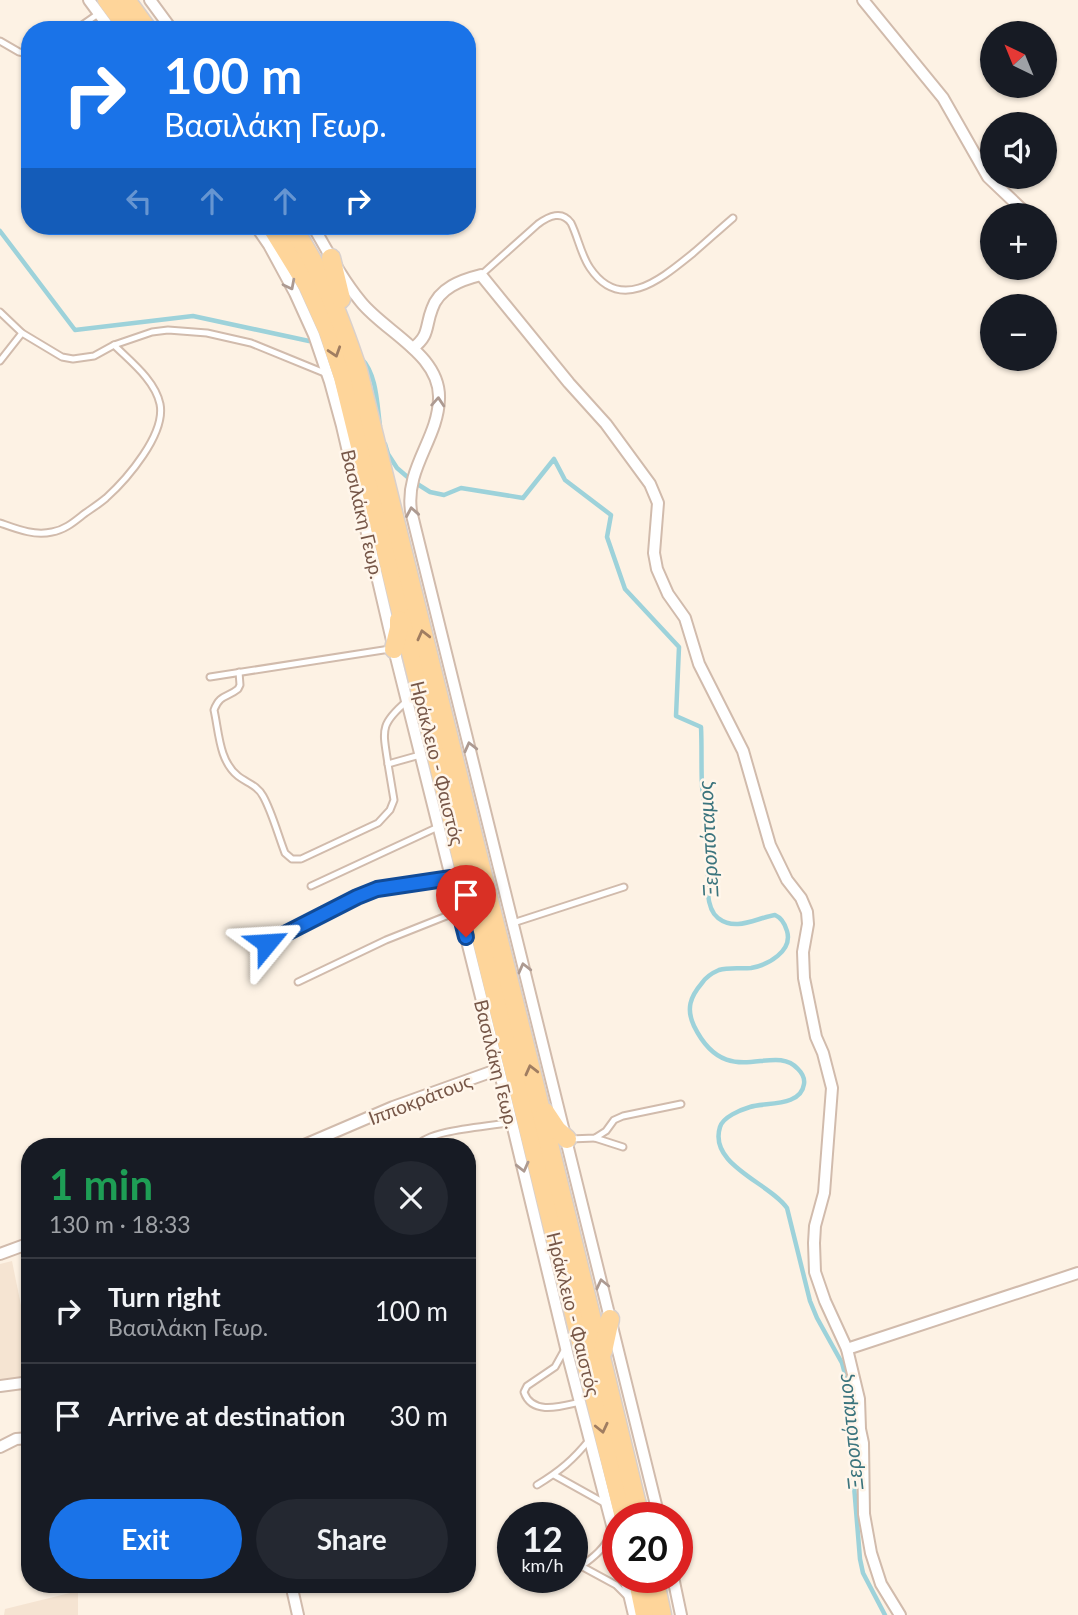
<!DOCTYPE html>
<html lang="en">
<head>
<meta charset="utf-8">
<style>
  body { margin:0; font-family:Lato,sans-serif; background:#242831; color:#f1f3f6; height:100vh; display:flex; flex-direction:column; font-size:26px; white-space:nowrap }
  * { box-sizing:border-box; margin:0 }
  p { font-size:23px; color:#9ea1a6 }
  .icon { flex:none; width:38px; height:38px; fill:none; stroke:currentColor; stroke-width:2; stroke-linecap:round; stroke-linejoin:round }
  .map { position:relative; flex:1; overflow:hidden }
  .details { position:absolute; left:21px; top:1138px; width:455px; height:455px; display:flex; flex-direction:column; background:#171b24; border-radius:28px; box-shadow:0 2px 5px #0004 }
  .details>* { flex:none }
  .banner { position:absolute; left:21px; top:21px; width:455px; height:214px; border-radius:28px; box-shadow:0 2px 5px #0004; background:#1a73e8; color:#fff; overflow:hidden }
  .needle { width:46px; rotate:317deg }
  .fabs { position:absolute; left:980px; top:21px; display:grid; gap:14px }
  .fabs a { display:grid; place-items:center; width:77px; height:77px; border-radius:50%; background:#171b24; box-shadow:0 2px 5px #0004; font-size:35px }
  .speed { position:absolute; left:497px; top:1502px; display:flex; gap:14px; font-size:35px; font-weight:700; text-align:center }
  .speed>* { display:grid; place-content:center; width:91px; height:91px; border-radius:50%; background:#171b24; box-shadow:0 2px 5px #0004; line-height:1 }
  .speed small { font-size:18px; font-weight:400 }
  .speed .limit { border:10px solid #d22; background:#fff; color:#111 }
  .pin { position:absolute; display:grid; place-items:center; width:60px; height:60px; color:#fff; margin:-72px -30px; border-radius:50% 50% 50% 0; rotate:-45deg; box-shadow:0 0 7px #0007 }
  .pin .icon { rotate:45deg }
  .me { position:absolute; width:77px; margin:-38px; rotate:63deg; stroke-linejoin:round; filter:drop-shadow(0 0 5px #0008) }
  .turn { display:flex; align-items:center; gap:24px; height:147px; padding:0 28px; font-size:32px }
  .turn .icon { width:91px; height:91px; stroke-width:2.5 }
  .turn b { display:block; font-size:49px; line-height:60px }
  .lanes { display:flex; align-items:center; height:66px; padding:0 28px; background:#0003; justify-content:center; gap:35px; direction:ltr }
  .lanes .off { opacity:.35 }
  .round { display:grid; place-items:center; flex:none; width:74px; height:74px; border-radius:37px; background:#242831 }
  .overview { display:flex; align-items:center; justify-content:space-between; height:119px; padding:0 28px }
  h1 { font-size:42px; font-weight:700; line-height:52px; color:#1e9e55 }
  .cta { display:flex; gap:14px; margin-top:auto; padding:14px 28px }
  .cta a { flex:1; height:80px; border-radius:42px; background:#1a73e8; color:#fff; font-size:28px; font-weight:700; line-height:80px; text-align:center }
  .cta a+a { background:#242831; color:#f1f3f6 }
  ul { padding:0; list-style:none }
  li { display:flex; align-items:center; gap:21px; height:105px; padding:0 28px; border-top:2px solid #363941 }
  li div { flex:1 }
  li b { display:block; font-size:26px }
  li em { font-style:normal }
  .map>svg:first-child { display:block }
  .residential { fill:#f5e4d2 }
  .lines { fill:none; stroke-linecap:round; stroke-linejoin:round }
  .stream { stroke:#9dd2da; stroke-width:4.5 }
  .service-casing { stroke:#d1bbac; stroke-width:9 }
  .minor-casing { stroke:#d1bbac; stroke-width:14 }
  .primary-casing { stroke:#d9d0cc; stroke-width:21 }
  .service { stroke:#fff; stroke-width:5 }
  .minor { stroke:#fff; stroke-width:10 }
  .primary { stroke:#fed59a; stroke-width:18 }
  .oneway { stroke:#ad9a91 }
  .oneway2 { stroke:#a07d61 }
  .route-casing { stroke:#114b97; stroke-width:18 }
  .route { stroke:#1a73e8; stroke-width:12 }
  .labels { text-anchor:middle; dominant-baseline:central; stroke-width:5; stroke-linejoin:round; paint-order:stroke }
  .street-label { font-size:19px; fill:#775748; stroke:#fff6eb }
  .water-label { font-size:21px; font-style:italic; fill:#3b747d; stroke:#fff6eb }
</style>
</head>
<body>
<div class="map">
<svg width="1078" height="1615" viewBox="0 0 1078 1615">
  <rect width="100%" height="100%" fill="#fdf2e4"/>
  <g class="residential">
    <path d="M12 1261 30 1350V1377L0 1381V1264Z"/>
    <path d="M78 1591V1615H4L5 1609Z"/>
  </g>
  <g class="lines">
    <g class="stream">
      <path d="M0 231 75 330 193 316 309 341"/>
      <path d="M361 358C377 374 377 404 380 426"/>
      <path d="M385 444 388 454 397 468 411 480 430 492 444 495 461 488 523 498 554 459 565 480 611 515 607 537 625 589 679 647 676 716 701 727C702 746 701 767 702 786 704 806 709 825 710 845 710 864 701 905 718 918 736 932 756 918 775 915 782 918 785 924 787 931 793 951 768 965 751 968 740 969 729 967 719 970 712 973 706 977 702 983 690 997 686 1009 694 1026 727 1093 773 1041 798 1069 802 1073 805 1078 804 1084 801 1107 766 1102 750 1107 740 1110 723 1117 720 1127 708 1165 770 1183 787 1208L810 1301 817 1318 842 1363 848 1385 853 1421 852 1461 860 1559 863 1573 885 1615"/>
    </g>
    <g class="service-casing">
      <g id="service">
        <path d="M75 30 98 14"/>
        <path d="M0 41 19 52 30 54"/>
        <path d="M481 275 538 224C549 216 562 210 571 223 578 237 581 255 590 268 621 314 662 278 692 254 706 242 719 230 733 218"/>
        <path d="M0 312 22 333"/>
        <path d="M0 361 22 333 62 357 73 359 94 356 114 345 152 332 168 330 207 333 251 343 327 374"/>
        <path d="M0 523C17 529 34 536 52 532 65 530 75 521 84 514 91 509 99 504 106 498 127 479 166 434 160 404 155 380 130 361 114 345"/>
        <path d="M239 672 240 685 238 689C227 698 220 694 214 710 219 732 219 761 238 776 247 783 257 785 263 796 272 812 278 835 285 853L292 859H301L378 823 390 810 394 800 388 764 420 755"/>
        <path d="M210 677 390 649"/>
        <path d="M388 764C383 730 379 725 407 701"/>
        <path d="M311 886 438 827"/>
        <path d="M513 923 624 887"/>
        <path d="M267 943 357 897 377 889 451 878"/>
        <path d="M298 982 386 940 459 911"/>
        <path d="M595 1138 623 1147"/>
        <path d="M570 1139 595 1138 606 1131 614 1120 623 1116 681 1104"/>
        <path d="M417 1146C430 1129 489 1127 512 1122"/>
        <path d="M565 1349 555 1367 527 1386 524 1392C532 1416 562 1406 580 1402"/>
        <path d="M554 1475 606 1504"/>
        <path d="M537 1485C560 1471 573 1460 590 1439"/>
        <path d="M581 1566 616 1585 628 1597"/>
        <path d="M572 1573C588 1561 605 1551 612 1531"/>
        <path d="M565 1579 568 1577"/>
      </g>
    </g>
    <g class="minor-casing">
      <g id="minor">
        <path d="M89 0 111 30"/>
        <path d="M150 0 172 30"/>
        <path d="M863 0 943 98 988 177 1028 215"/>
        <path d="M256 226 269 245 295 293 314 335 330 382 342 426 394 649 499 1069 568 1356 618 1548"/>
        <path d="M313 226C328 252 342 279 361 302 385 332 441 355 439 399 438 439 405 468 411 511L659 1517"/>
        <path d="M413 348C430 335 425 327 432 309 439 288 461 280 481 275L569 383 606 424 650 484 658 503 654 553 657 569 668 594 685 618 699 664 743 751 770 845 787 880 801 898 807 912 808 924 803 952 804 978 816 1037 823 1053 832 1088 824 1193 815 1226 814 1243 815 1272 825 1301 847 1349 859 1399 860 1429 863 1443 864 1514 871 1553 881 1584 900 1615"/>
        <path d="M302 1146 393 1107 499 1069"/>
        <path d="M0 1254 30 1243"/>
        <path d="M847 1349 1078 1273"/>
        <path d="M0 1386 30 1382"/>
        <path d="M0 1447 16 1439 30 1438"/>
        <path d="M625 1577 634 1615"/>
        <path d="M673 1577 681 1615"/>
        <path d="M291 1584 298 1615"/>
      </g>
    </g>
    <g class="primary-casing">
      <g id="primary">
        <path d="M107 0 129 30"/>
        <path d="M126 0 148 30"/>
        <path d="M271 226 308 286 328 331 343 377 624 1517"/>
        <path d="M291 226C322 270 341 320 358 371L529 1062 640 1517"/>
        <path d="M331 258 341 299"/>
        <path d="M394 649 399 628V620"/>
        <path d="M545 1112 557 1130 567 1139"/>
        <path d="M603 1351 610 1319"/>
        <path d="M637 1577 645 1615"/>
        <path d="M654 1577 662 1615"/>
      </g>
    </g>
    <use href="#service" class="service"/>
    <use href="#minor" class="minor"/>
    <use href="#primary" class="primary"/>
  </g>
  <defs><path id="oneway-chevron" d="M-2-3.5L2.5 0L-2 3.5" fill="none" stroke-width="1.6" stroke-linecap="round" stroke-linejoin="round" transform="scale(1.75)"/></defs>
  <g class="oneway">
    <use href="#oneway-chevron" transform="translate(290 285) rotate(63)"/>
    <use href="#oneway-chevron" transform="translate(438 402) rotate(-86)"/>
    <use href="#oneway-chevron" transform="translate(412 512) rotate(-100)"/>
    <use href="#oneway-chevron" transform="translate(470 747) rotate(-104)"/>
    <use href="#oneway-chevron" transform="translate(524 968) rotate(-104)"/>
    <use href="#oneway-chevron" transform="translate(523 1167) rotate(76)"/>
    <use href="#oneway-chevron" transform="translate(602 1284) rotate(-103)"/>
  </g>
  <g class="oneway2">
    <use href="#oneway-chevron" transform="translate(335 352) rotate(72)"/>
    <use href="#oneway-chevron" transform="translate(423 635) rotate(-104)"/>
    <use href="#oneway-chevron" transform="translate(531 1070) rotate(-104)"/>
    <use href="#oneway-chevron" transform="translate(602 1428) rotate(77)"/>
  </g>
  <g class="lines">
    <g class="route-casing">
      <path id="route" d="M267 943 357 897 377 889 451 878 466 937"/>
    </g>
    <use href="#route" class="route"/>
  </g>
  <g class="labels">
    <g class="street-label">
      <text transform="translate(363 514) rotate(77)">Βασιλάκη Γεωρ.</text>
      <text transform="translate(438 763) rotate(76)">Ηράκλειο - Φαιστός</text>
      <text transform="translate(497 1064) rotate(76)">Βασιλάκη Γεωρ.</text>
      <text transform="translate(420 1099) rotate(-21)">Ιπποκράτους</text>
      <text transform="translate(574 1314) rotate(76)">Ηράκλειο - Φαιστός</text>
    </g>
    <g class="water-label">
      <text transform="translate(707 839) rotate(-93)">Ξεροπόταμος</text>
      <text transform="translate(849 1432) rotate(-96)">Ξεροπόταμος</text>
    </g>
  </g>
</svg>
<div class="fabs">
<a><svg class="needle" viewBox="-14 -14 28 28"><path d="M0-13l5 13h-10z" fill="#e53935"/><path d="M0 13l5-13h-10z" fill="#9ea1a6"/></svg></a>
<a><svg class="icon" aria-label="sound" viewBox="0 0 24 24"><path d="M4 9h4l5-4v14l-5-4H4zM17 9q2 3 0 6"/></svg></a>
<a>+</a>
<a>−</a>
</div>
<div class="speed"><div>12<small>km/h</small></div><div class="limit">20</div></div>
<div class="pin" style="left:466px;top:937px;background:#d93025"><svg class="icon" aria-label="arrive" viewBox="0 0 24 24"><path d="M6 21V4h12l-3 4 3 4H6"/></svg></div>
<svg class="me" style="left:267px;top:943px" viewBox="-20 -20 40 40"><path d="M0-17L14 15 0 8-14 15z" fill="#1a73e8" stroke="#fff" stroke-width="4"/></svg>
<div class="banner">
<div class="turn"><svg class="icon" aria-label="right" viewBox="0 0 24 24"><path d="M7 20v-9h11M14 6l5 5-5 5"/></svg><div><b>100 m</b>Βασιλάκη Γεωρ.</div></div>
<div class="lanes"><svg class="icon off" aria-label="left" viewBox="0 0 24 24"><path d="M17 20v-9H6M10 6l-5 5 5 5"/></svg><svg class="icon off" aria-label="ahead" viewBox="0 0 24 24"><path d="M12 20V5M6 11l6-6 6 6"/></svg><svg class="icon off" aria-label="ahead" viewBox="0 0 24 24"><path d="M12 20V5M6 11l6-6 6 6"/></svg><svg class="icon" aria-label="right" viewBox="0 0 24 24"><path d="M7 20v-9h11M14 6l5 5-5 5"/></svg></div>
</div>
<section class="details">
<div class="overview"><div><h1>1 min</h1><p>130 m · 18:33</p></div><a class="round"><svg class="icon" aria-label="close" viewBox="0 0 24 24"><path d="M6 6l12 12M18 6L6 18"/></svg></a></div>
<ul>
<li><svg class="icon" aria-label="right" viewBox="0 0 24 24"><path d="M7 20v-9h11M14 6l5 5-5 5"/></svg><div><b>Turn right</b><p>Βασιλάκη Γεωρ.</p></div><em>100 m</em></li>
<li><svg class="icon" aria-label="arrive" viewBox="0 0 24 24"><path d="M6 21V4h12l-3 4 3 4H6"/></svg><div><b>Arrive at destination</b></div><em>30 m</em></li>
</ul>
<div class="cta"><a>Exit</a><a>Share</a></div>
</section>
</div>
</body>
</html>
